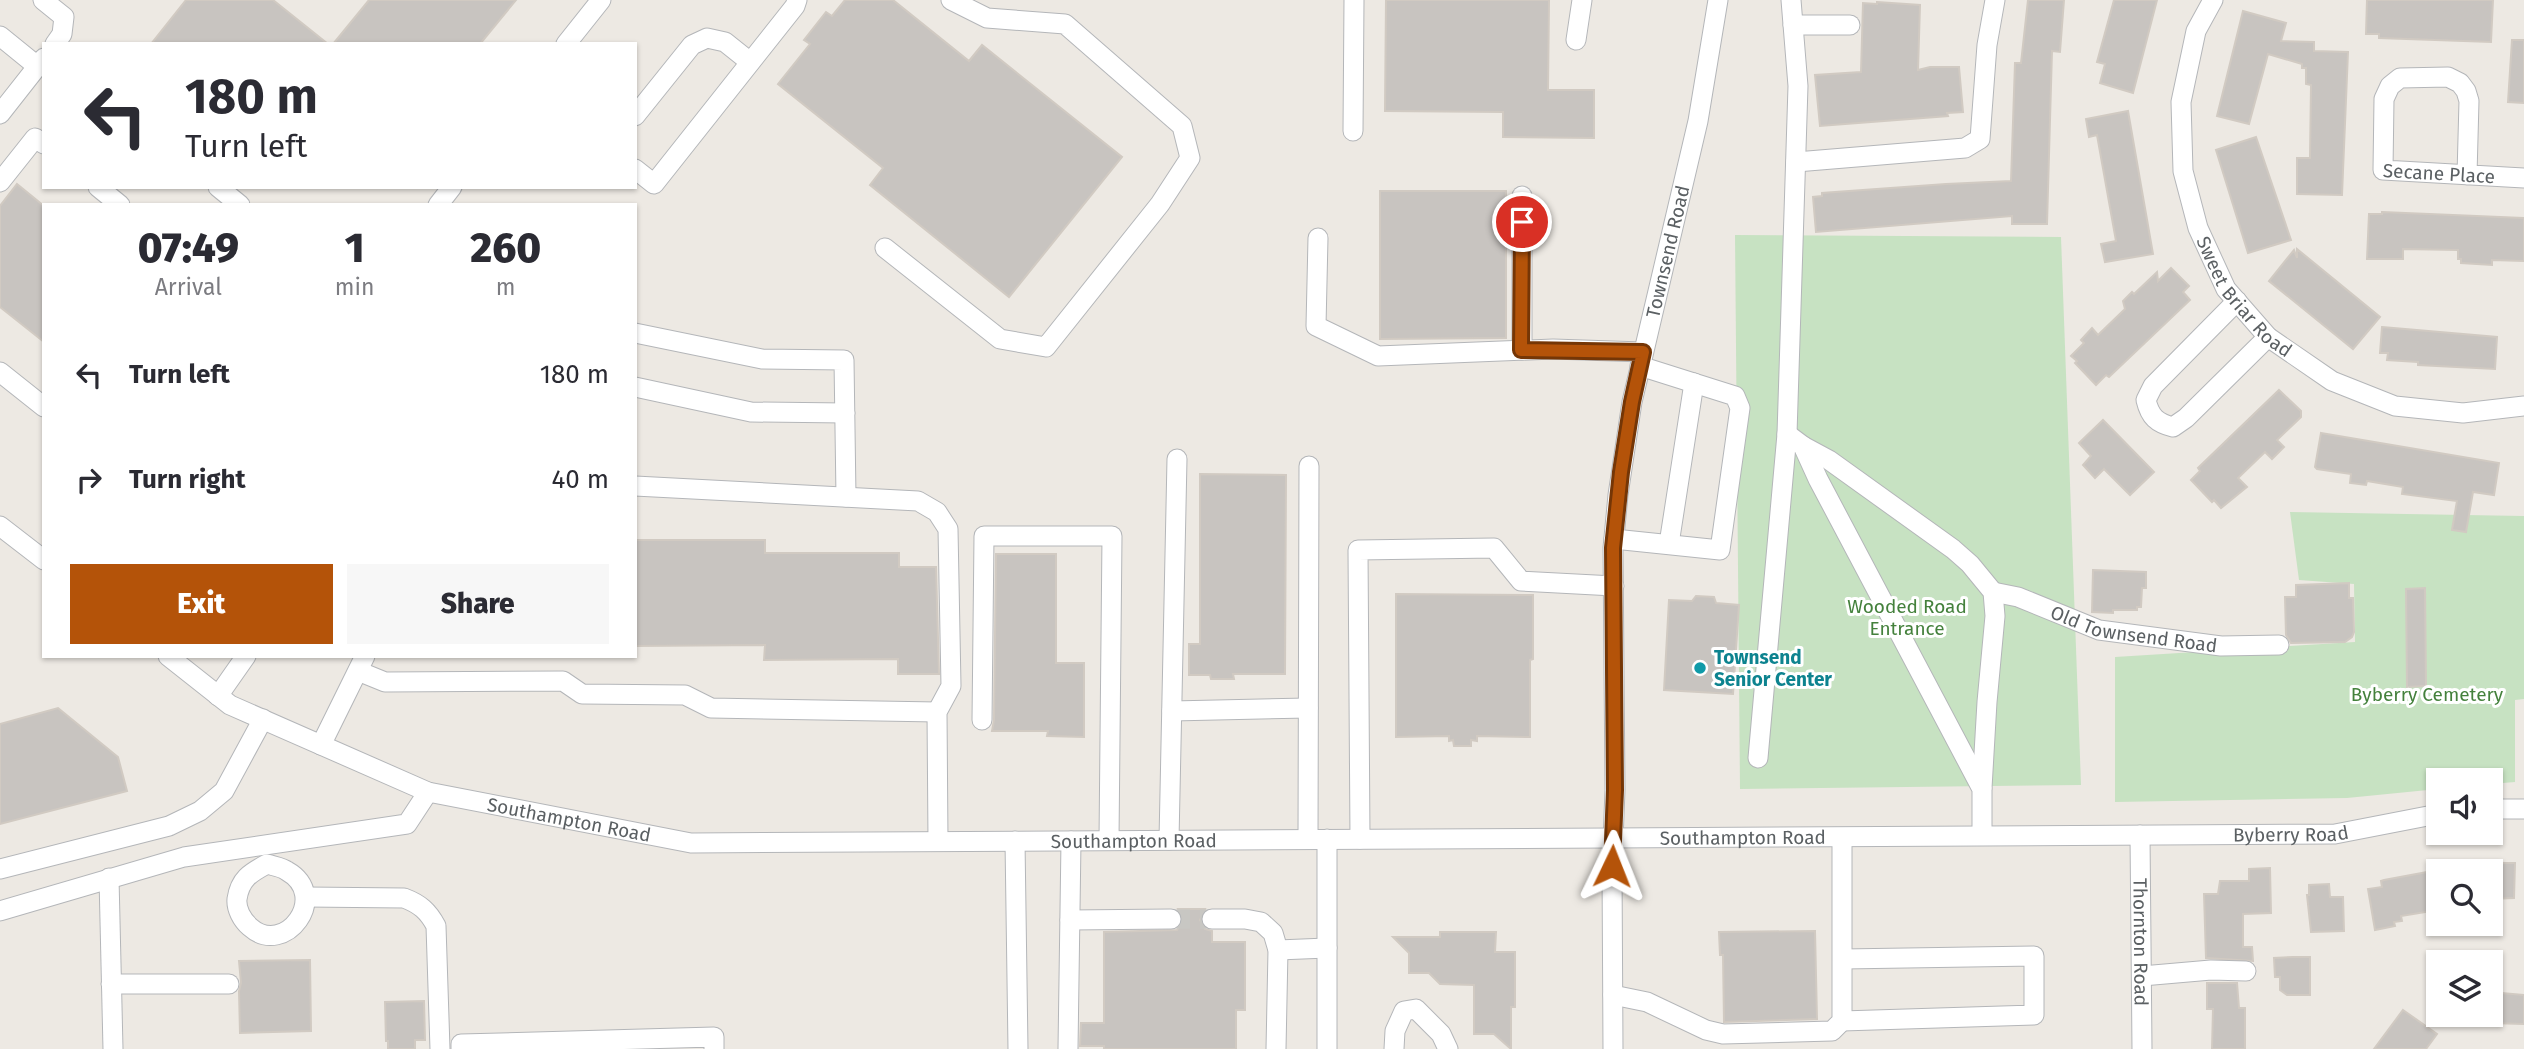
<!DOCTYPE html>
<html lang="en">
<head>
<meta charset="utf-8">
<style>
  body { margin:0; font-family:"Fira Sans",sans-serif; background:#f7f7f7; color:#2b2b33; height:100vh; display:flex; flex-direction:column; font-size:26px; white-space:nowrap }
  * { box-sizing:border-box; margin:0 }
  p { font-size:23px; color:#7c7c81 }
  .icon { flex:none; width:38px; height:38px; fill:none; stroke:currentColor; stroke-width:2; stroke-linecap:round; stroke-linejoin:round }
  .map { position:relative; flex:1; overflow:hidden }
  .details { position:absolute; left:42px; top:203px; width:595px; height:455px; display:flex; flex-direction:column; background:#fff; border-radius:0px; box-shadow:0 2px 5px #0004 }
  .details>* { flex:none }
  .banner { position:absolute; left:42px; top:42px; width:595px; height:147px; border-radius:0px; box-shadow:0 2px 5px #0004; background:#fff; color:#2b2b33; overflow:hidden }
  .controls { position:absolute; left:2426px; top:768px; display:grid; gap:14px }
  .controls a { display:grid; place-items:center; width:77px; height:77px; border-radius:0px; background:#fff; box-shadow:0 2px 5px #0004; font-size:35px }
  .pin { position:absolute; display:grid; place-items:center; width:60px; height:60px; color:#fff; margin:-30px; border:4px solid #fff; border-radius:50%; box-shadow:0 2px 7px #0007 }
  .me { position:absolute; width:77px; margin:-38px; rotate:2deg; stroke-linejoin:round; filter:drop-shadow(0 0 5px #0008) }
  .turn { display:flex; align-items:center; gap:24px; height:147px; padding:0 28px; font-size:32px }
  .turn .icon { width:91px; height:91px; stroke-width:2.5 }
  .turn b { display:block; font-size:49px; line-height:60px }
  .eta { display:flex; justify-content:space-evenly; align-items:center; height:119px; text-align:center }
  .eta b { font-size:42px; font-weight:800; line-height:49px }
  .primary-button { display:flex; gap:14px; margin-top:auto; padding:14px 28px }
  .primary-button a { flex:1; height:80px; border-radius:0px; background:#b45309; color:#fff; font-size:28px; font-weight:800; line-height:80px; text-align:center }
  .primary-button a+a { background:#f7f7f7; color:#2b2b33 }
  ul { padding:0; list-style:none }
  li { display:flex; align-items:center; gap:21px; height:105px; padding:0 28px }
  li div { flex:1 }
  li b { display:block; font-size:26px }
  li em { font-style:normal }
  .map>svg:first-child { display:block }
  .green { fill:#c7e2c2 }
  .building { fill:#c8c4c0; stroke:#d1cac2; stroke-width:2 }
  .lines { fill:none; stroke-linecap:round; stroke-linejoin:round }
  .minor-tunnel { stroke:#c8c7c3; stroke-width:19; stroke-dasharray:19 10; stroke-linecap:butt }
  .minor-casing { stroke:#b4b6b9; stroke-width:21 }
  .minor { stroke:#fff; stroke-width:19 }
  .route-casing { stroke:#753606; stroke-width:18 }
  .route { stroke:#b45309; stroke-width:12 }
  .culture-dot { fill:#0f9aa8; stroke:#fff; stroke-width:2.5 }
  .labels { text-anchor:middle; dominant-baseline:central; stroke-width:6; stroke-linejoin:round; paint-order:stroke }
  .street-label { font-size:19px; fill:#5b6063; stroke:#fff }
  .park-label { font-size:19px; fill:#44813c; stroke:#fff }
  .culture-label { font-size:19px; font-weight:bold; fill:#0d838f; stroke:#fff; text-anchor:start }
</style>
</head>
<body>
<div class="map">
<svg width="2524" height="1049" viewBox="0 0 2524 1049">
  <rect width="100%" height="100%" fill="#ede9e3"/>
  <g class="green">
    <path d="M1735 235 2061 237 2081 785 1740 789Z"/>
    <path d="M2290 512 2524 516V699L2515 700V782L2490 784V780H2438V789L2347 798 2115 802V657L2355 642 2354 584 2299 580Z"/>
  </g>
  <g class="building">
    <path d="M186 0H273L328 44H151Z"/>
    <path d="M369 0H516L480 44H333Z"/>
    <path d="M845 0H893L969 61 982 45 1122 157 1009 297 870 185 883 168 778 84 810 44 804 40 826 12 832 16Z"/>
    <path d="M1386 0H1549L1548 90H1594V138L1503 137V112L1385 111Z"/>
    <path d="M2028 0H2064L2060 52 2052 51 2047 224H2012V216L1816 232 1813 197 1822 196V193L1946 184 2011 181 2015 63H2021Z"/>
    <path d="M2114 0H2157L2133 93 2100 83 2105 64 2097 62Z"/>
    <path d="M2367 0H2493L2491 42 2379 38V34H2366Z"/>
    <path d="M1877 2 1920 5 1918 70 1930 67H1959L1963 112 1947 113 1948 116 1820 126 1815 75 1861 72 1863 3 1877 4Z"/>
    <path d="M2243 11 2286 23 2281 41 2314 42V51L2348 52 2342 195 2297 194V158H2310L2311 85 2306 84V68H2302V64L2268 54 2249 124 2217 116Z"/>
    <path d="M2512 40H2524V103L2508 102Z"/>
    <path d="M2128 111 2153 254 2105 262 2101 244 2116 241 2097 135 2089 137 2086 119Z"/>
    <path d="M2256 137 2291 240 2248 253 2216 150Z"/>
    <path d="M17 184 44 206V342L0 307V206Z"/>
    <path d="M1380 191H1506V338L1380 339Z"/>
    <path d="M2382 212 2524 218V261L2492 260V265L2461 263V259H2458V250L2403 249V259H2367L2369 214H2382Z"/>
    <path d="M2297 249 2380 317 2353 349 2269 281 2294 250 2297 258Z"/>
    <path d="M2171 268 2189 286 2183 292 2190 300 2109 377 2106 375 2096 385 2075 363 2077 361 2071 356 2084 343 2081 340 2092 328 2098 335 2125 309 2123 301 2132 292 2134 294 2157 272 2158 281Z"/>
    <path d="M2382 327 2497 337 2495 369 2418 365V362L2387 360 2388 353H2380Z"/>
    <path d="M2279 390 2301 411V417L2277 440 2284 447 2272 459 2265 452 2238 478 2247 487 2221 508 2214 500 2212 502 2191 480 2200 471 2198 468Z"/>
    <path d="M2103 420 2154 472 2130 495 2104 469 2095 478 2083 465 2091 456 2079 443Z"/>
    <path d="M2321 433 2499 463 2494 495 2473 492 2466 532 2452 530 2457 501 2402 494 2403 487 2367 481 2366 485 2350 483 2351 474 2317 469 2315 467Z"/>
    <path d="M1200 474 1286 475 1285 674H1233L1234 679H1211L1210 675H1189V644H1200Z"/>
    <path d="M635 540H765V553H899V567H936L939 674H898V659L764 660 765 645 635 646Z"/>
    <path d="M996 554H1056V663H1084V737L1047 736 1048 731H992L994 720Z"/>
    <path d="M2093 570 2146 572V588H2142L2141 607H2137V610H2113V613L2092 612Z"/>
    <path d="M2349 583V598H2353L2354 632 2352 637 2345 642 2291 643 2286 635 2285 597H2296V585Z"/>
    <path d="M2425 588 2426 686 2407 687 2406 589Z"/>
    <path d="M1396 594 1533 595V659L1530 660V737L1477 736V741L1471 740V746H1454L1453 740 1449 741V736L1396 737Z"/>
    <path d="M1696 596 1714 597 1716 603 1739 605 1733 694 1664 690 1669 600 1692 601Z"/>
    <path d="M58 708 118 757 127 791 0 824V724Z"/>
    <path d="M2490 863H2515L2514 898 2490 899Z"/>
    <path d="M2270 868 2271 913 2243 914V947H2252L2253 961 2206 958 2204 894H2218L2220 881H2249V869Z"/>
    <path d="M2438 870V910L2401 916 2402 921 2394 922 2395 926 2375 930 2368 889 2382 887 2381 881 2384 880Z"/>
    <path d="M2329 884 2330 897H2343L2344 931 2311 932 2307 895H2309V885Z"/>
    <path d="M1178 909H1205L1200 920 1205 929 1212 931V942H1245V1010H1236V1049H1104V1046H1080L1081 1023H1104V932L1177 930 1183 920Z"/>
    <path d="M1815 931 1817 1019 1724 1022 1723 955H1720L1719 932Z"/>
    <path d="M1440 932H1496L1495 952H1515V1007H1511V1049L1494 1034H1474V985L1440 984 1429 973H1409V953L1393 937H1440Z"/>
    <path d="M2293 957H2310V995H2287L2280 990V977H2275L2274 958Z"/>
    <path d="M310 960 311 1031 240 1033 239 991 241 983 239 961Z"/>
    <path d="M2207 983H2237L2239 1008H2245V1049H2212L2213 1009H2207Z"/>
    <path d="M2490 992 2524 995V1024L2490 1023Z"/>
    <path d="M424 1001 425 1040H415V1049H388V1041H386L385 1002Z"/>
    <path d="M2403 1010 2437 1034 2426 1049H2374Z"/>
  </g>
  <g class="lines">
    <path class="minor-tunnel" d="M1171 919H1212"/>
    <g class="minor-casing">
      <g id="minor">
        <path d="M43 0 64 17 62 34 55 44"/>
        <path id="s1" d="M2213 0 2196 31 2181 102 2183 171 2198 228 2226 289 2268 337 2332 381 2395 406 2463 413 2524 406"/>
        <path d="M1793 25H1850"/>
        <path d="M0 36 37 66"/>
        <path d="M1576 40 1582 0"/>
        <path d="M566 44 601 0"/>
        <path d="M0 114 44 58"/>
        <path d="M635 116 692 45 707 38 725 42 750 62"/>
        <path d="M1353 131 1354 0"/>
        <path d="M1796 162 1965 148 1980 139 1987 45 1995 0"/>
        <path d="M635 169 654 184 795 6 797 0"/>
        <path id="s2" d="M2467 175 2469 101 2466 91 2460 83 2448 77 2400 78 2390 86 2384 99 2383 170 2524 178"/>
        <path d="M0 182 35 138 44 144"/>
        <path d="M98 187 120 205"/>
        <path d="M218 187 240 205"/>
        <path d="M438 205 452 187"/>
        <path d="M1318 238 1316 326 1378 356 1553 349 1643 352"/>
        <path d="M885 248 1000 339 1046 347 1160 204 1190 158 1182 126 1065 24 987 18 951 0"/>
        <path d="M2237 301 2153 386 2146 400C2150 417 2157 423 2173 427L2186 418 2268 337"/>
        <path d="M635 333 762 359 844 360 846 497"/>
        <path d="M1522 350V196"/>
        <path d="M0 372 44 407"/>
        <path d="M635 387 751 412 845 413"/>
        <path d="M1787 434 1803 446 1818 479 1982 789V835"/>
        <path d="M1803 446 1829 460 1953 549 1970 564 1993 592 1995 616 1987 702 1982 788"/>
        <path d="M635 486 918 501 937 512 948 529 951 686 937 712 938 841"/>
        <path d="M0 526 44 560"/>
        <path d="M1614 539 1720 550 1740 408 1735 396 1640 366"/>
        <path d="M1669 544 1694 383"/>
        <path id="s3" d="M1993 592 2018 597 2099 630 2221 646 2279 645"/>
        <path id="s4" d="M168 656 230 705 428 792 691 843 2335 834 2438 814"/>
        <path d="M358 671 385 682 563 681 582 694 685 695 711 708 937 712"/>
        <path d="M218 696 246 656"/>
        <path d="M1172 711 1308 708"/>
        <path d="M982 720 984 536H1112L1109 840"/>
        <path d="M321 745 365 656"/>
        <path d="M1758 758 1787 434 1798 86 1791 0"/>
        <path d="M2490 809H2524"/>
        <path id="s5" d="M2140 835 2142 1049"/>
        <path d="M1308 839 1309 466"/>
        <path d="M1360 839 1358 550 1494 548 1521 581 1614 586"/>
        <path d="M1169 840 1177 459"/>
        <path d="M1015 841 1018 1049"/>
        <path d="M267 864C273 866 282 867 287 871 331 896 285 958 250 927 242 920 236 909 237 899 240 879 250 873 267 864Z"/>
        <path d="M0 869 169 826 200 811 224 791 263 719"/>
        <path d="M109 878 113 1049"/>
        <path d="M306 897 404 898C420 904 428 911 436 926L440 1049"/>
        <path d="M0 911 184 857 407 824 428 792"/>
        <path d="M1212 919H1245L1261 922 1273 933 1278 950 1276 1049"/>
        <path d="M1070 920 1171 919"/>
        <path d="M1278 950 1327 948"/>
        <path d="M2142 976 2211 970 2246 971"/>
        <path d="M111 984H229"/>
        <path d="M1613 995 1647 1002 1706 1030 1723 1034 1832 1031 1842 1021V838"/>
        <path d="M1842 1021 2034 1015V956L1843 959"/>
        <path d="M461 1049V1044L714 1037V1049"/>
        <path d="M1068 1049 1071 841"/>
        <path d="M1327 1049V839"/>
        <path d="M1394 1049 1395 1031 1404 1011 1416 1009 1441 1034 1448 1049"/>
        <path id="s6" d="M1613 1049 1612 866 1615 790 1613 548 1618 495 1632 402 1698 121 1718 0"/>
      </g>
    </g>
    <use href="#minor" class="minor"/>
  </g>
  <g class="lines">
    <g class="route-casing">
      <path id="route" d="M1522 222 1521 350 1643 352 1632 402 1621 472 1613 548 1615 790 1612 866"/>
    </g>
    <use href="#route" class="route"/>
  </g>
  <circle class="culture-dot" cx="1700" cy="668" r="7"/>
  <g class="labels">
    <g class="street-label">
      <text stroke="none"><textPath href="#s2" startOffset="310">Secane Place</textPath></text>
      <text stroke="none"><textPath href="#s6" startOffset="803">Townsend Road</textPath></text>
      <text stroke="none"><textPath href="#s1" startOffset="320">Sweet Briar Road</textPath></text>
      <text stroke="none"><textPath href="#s3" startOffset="147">Old Townsend Road</textPath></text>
      <text stroke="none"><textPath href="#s4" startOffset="439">Southampton Road</textPath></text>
      <text stroke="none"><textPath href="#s4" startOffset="2163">Byberry Road</textPath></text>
      <text stroke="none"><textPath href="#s4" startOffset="1615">Southampton Road</textPath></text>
      <text stroke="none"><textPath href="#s4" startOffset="1006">Southampton Road</textPath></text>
      <text stroke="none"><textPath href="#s5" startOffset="107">Thornton Road</textPath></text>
    </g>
    <g class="park-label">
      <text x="1907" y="606">Wooded Road<tspan x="1907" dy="22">Entrance</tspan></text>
      <text x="2427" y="694">Byberry Cemetery</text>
    </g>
    <g class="culture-label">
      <text x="1714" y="657">Townsend<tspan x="1714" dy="22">Senior Center</tspan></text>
    </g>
  </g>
</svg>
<div class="controls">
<a><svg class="icon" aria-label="sound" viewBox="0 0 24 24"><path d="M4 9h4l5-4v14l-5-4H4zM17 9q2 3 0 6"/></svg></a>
<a><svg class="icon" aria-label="search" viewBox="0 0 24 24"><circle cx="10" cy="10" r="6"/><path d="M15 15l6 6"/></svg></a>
<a><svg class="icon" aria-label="layers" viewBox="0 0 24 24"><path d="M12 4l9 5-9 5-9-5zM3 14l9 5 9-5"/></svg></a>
</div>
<div class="pin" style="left:1522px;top:222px;background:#d93025"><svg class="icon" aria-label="arrive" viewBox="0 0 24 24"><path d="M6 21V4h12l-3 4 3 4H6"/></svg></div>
<svg class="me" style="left:1612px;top:866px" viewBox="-20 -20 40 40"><path d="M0-17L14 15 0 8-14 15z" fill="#b45309" stroke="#fff" stroke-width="4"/></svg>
<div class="banner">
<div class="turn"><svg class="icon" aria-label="left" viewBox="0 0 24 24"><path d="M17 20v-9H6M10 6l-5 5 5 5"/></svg><div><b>180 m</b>Turn left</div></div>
</div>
<section class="details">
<div class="eta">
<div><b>07:49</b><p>Arrival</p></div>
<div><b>1</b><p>min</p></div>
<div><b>260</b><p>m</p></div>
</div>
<ul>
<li><svg class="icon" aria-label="left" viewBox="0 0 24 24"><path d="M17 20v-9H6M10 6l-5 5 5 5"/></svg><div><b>Turn left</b></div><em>180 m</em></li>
<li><svg class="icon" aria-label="right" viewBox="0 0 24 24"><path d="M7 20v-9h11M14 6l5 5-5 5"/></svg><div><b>Turn right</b></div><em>40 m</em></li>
</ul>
<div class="primary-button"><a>Exit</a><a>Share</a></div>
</section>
</div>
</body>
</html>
